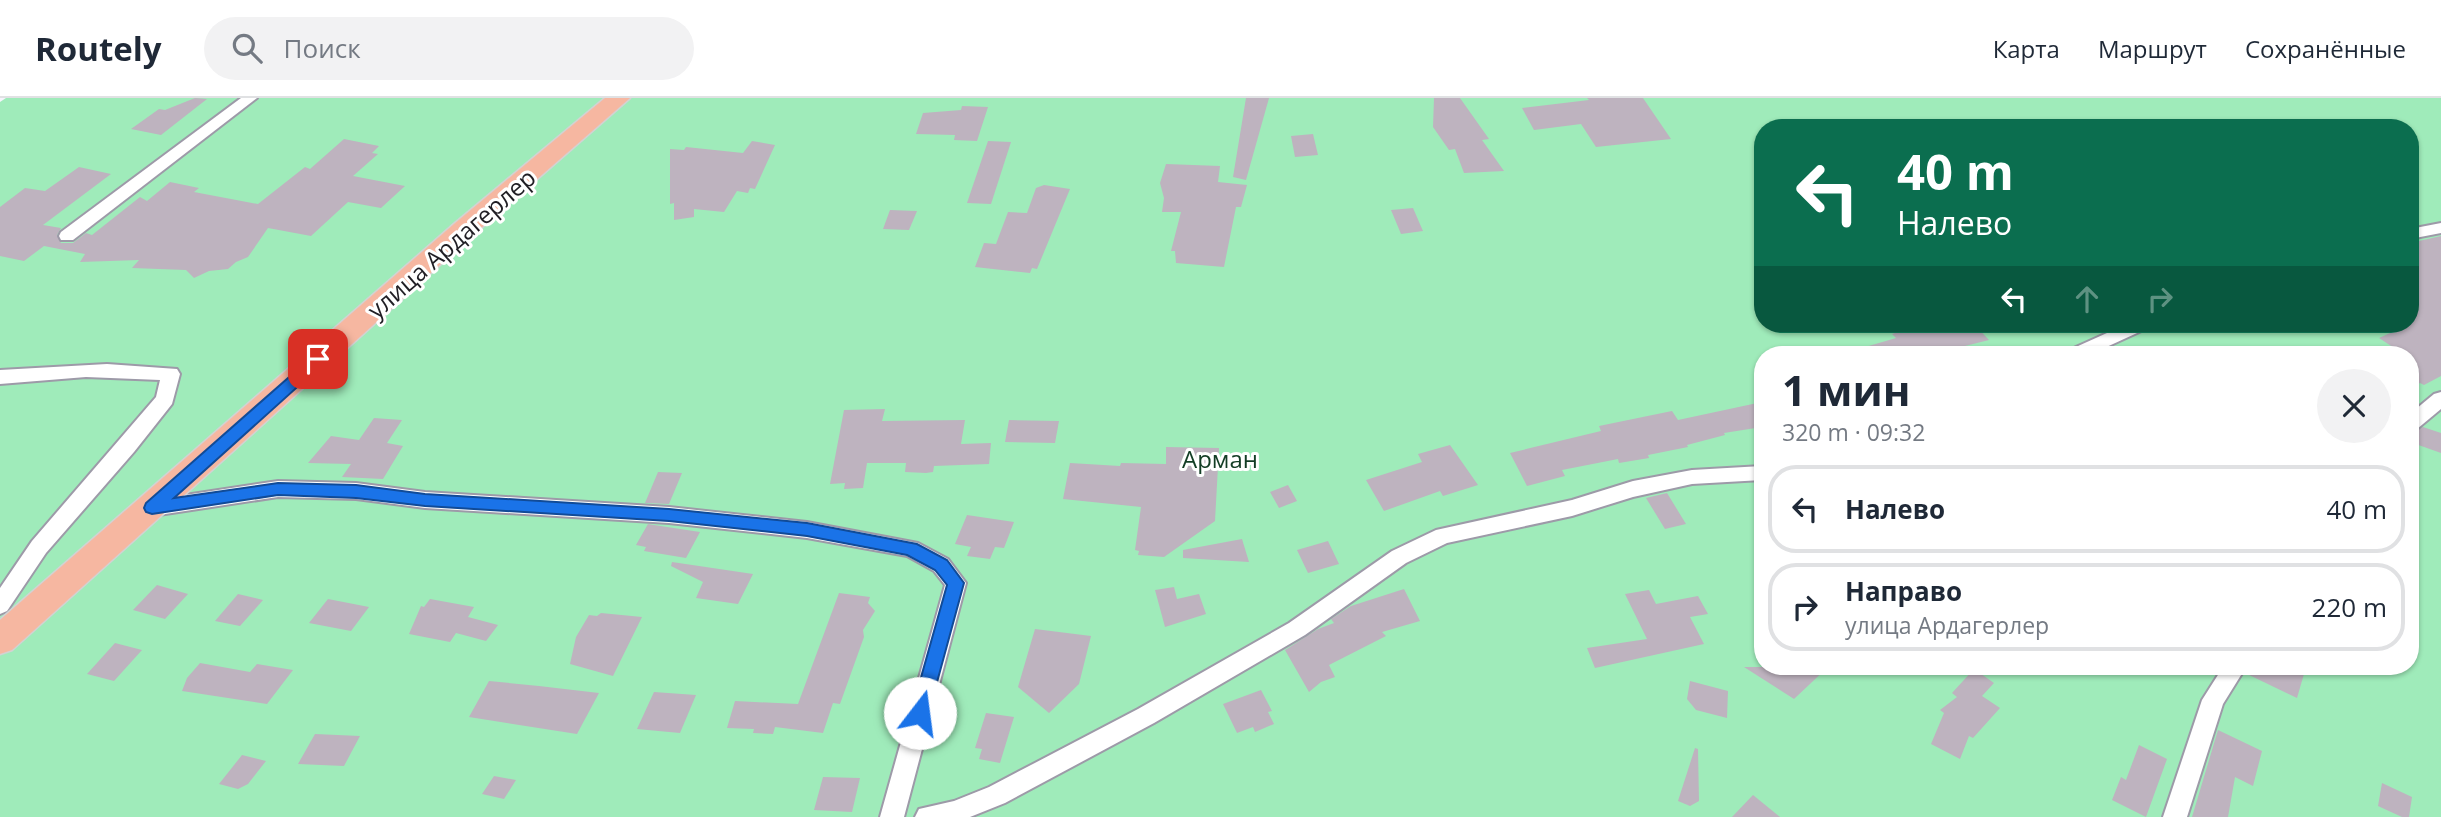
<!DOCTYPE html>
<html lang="ru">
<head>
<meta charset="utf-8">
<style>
  body { margin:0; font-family:"Open Sans",sans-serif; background:#f2f2f3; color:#1f2937; height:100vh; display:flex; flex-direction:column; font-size:26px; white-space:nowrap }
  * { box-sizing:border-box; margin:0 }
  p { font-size:23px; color:#747a83 }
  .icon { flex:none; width:38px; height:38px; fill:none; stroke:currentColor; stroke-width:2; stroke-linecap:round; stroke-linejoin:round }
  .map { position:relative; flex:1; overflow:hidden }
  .side { position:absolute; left:1754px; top:248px; width:665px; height:329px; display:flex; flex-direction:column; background:#fff; border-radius:28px; box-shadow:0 2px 5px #0004 }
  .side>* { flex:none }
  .guide { position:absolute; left:1754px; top:21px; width:665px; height:214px; border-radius:28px; box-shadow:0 2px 5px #0004; background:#0b6e4f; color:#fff; overflow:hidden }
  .pin { position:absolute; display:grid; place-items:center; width:60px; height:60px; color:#fff; margin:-30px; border-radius:14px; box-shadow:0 4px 10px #0006 }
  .me { position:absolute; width:77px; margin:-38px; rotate:15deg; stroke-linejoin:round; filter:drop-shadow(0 0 5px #0008) }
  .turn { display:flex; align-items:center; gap:24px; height:147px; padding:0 28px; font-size:32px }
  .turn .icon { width:91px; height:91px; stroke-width:2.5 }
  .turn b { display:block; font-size:49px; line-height:60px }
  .lanes { display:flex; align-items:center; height:66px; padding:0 28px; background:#0003; justify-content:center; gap:35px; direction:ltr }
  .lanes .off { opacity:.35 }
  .round { display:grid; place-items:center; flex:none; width:74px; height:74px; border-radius:37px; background:#f2f2f3 }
  .summary { display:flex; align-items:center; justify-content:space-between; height:119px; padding:0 28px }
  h1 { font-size:42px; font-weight:700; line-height:52px }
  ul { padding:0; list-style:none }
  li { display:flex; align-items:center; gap:21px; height:88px; margin:0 14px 10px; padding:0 14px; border:4px solid #e0e1e3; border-radius:28px }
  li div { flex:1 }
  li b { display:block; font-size:26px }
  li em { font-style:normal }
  header { display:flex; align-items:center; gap:42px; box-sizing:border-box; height:98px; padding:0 35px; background:#fff; border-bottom:2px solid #e0e1e3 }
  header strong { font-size:33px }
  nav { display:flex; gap:38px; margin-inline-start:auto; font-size:24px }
  .search { width:490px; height:63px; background:#f2f2f3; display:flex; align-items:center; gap:18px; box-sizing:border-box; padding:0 24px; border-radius:38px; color:#747a83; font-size:26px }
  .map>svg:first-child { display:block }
  .green { fill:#9febba; fill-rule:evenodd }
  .building { fill:#beb3bf }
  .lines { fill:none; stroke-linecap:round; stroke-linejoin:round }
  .minor-casing { stroke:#9d9aa8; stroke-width:4 }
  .primary-casing { stroke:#d2d2d3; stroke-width:3 }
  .minor { fill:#fff; fill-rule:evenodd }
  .primary { fill:#f6b7a1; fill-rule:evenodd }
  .route { fill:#1a73e8; stroke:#114b97; stroke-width:2 }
  .labels { text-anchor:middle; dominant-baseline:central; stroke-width:6; stroke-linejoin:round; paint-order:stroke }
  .street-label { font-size:24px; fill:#201e24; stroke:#fff }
  .park-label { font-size:24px; fill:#133d25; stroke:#fff }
</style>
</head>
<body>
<header>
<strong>Routely</strong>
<div class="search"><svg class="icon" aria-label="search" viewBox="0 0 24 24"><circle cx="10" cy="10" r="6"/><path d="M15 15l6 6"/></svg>Поиск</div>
<nav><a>Карта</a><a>Маршрут</a><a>Сохранённые</a></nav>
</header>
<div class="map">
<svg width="2441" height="719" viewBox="0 0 2441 719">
  <rect width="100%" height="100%" fill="#f6f4fd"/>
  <path class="green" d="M6 0H2441V719H0V4ZM1762 30H2410V226H1762ZM1762 257H2410V569H1762Z"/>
  <g class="building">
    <path d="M195 0 207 1 161 37 131 31 159 11 165 12Z"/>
    <path d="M1246 0H1269L1246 82 1233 79Z"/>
    <path d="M1434 0H1460L1489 41 1482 42 1504 73 1464 75 1455 51 1449 52 1433 29Z"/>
    <path d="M1587 0H1643L1671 41 1596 49 1581 26 1534 32 1522 10 1589 2Z"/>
    <path d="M962 8 988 9 977 43 954 42 955 37 916 36 923 15 961 12Z"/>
    <path d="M1313 36 1318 57 1295 59 1291 38Z"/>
    <path d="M344 41 379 48 372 55 378 56 353 78 405 88 381 110 348 104 311 138 268 130 248 159 236 164 228 171 209 173 194 180 186 172 132 170 139 162 80 164 85 156 44 148 24 163 0 158V109L25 90 45 93 79 69 111 76 43 127 61 130 57 137 61 145H73L86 135 92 137 140 99 147 103 170 84 199 90 194 94 258 106 305 69 310 71Z"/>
    <path d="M752 43 775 47 755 91 750 90 748 95 737 93 724 114 694 111V119L674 122V105L670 106V51L684 52 686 49 743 55Z"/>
    <path d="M988 43 1011 44 991 106 967 105Z"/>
    <path d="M1166 66 1220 68 1218 84 1247 87 1241 109H1236L1224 169 1176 165 1175 153H1171L1181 114H1162L1164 100 1160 85Z"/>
    <path d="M1044 87 1070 91 1037 171 1032 170 1030 175 975 169 984 145 996 146 1008 114 1027 115 1036 90Z"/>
    <path d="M1413 110 1423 133 1401 136 1391 112Z"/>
    <path d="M890 112 917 113 909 132 883 131Z"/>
    <path d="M2441 138V278L2424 287 2420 285 2410 290V257H2405L2379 240 2410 226V145Z"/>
    <path d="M1922 226H1974L1989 242 1929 257H1856L1855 252 1896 240 1892 236Z"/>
    <path d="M1762 304V329L1724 335 1725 337 1687 347 1688 349 1648 357 1649 360 1619 365 1618 361 1562 372 1565 378 1527 388 1510 355 1601 333 1599 328 1672 313 1678 322Z"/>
    <path d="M885 311 882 323 965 322 961 346 991 345 989 366 934 368 933 374 926 375 905 374 906 365H867L863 390 844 391 845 385 830 386 844 312Z"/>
    <path d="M374 320 402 322 387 345 403 348 383 381 342 379 351 366 308 365 331 338 359 342Z"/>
    <path d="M1009 322 1059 323 1055 345 1005 344Z"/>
    <path d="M2423 329 2441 335V355L2410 344V335Z"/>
    <path d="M1450 347 1478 387 1443 398 1440 393 1384 413 1366 382 1422 364 1418 356Z"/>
    <path d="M1166 349 1219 350 1215 423 1164 459 1138 457 1139 453 1135 452 1141 409 1063 401 1070 365 1120 368 1121 365 1166 366Z"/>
    <path d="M658 374 682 375 669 406 645 405Z"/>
    <path d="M1288 387 1297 403 1279 410 1270 394Z"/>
    <path d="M1667 395 1686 426 1665 431 1646 400Z"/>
    <path d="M967 417 1014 424 1004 450 995 449 990 461 967 458 971 449 955 446Z"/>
    <path d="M648 426 654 427 700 434 686 460 644 453 646 449 636 447Z"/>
    <path d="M1242 441 1249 464 1183 460V452Z"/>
    <path d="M1328 443 1339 466 1308 475 1297 452Z"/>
    <path d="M672 464 753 476 738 506 696 500 703 484 671 468Z"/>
    <path d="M157 487 188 496 165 521 133 512Z"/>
    <path d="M1174 489 1177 501 1199 496 1206 516 1165 529 1155 492Z"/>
    <path d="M1404 491 1420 523 1382 534 1386 538 1329 567 1335 579 1321 584 1309 594 1285 552 1318 531 1334 525 1331 521 1351 508Z"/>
    <path d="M1649 492 1656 506 1698 498 1708 516 1690 519 1704 546 1595 570 1587 550 1647 541 1625 496Z"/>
    <path d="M839 495 870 499 868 505 875 513 863 532 864 539 840 606 833 605 823 635 775 629 773 636 753 635 754 631 727 630 735 603 798 606Z"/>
    <path d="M238 496 263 502 240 528 215 523Z"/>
    <path d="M328 501 369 509 351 533 309 525Z"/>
    <path d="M430 501 474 509 468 519 498 527 486 543 456 535 450 544 409 536 421 508 424 509Z"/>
    <path d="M601 515 642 519 613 578 570 566 576 539 589 517 597 518Z"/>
    <path d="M1035 531 1091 538 1079 586 1049 615 1018 589Z"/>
    <path d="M115 545 142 552 114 583 87 576Z"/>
    <path d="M200 565 250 574 257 566 293 572 267 606 182 593 187 580Z"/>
    <path d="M1744 569H1828L1794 601Z"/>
    <path d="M2249 569H2306L2297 600 2245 575Z"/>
    <path d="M1974 571 1994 585 1982 598 2000 610 1973 640 1969 638 1960 661 1931 646 1944 615 1940 612 1957 599 1952 595Z"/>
    <path d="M489 583 539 588 599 595 577 636 469 619Z"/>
    <path d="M1690 583 1728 593 1727 620 1696 612 1687 601Z"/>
    <path d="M1261 592 1272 613 1268 614 1274 626 1255 634 1253 629 1237 635 1223 606Z"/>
    <path d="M654 594 696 597 680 635 637 631Z"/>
    <path d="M986 615 1014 619 1000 665 979 661 982 651 975 650Z"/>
    <path d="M2218 632 2262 653 2253 688 2235 679 2228 719H2192Z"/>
    <path d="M315 636 360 638 344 668 298 666Z"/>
    <path d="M2139 647 2167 661 2146 719 2112 702 2121 679 2126 682Z"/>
    <path d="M1695 650 1698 651 1699 703 1690 708 1678 703Z"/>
    <path d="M242 657 266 663 248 686 238 691 219 686Z"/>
    <path d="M494 678 516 682 504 701 482 696Z"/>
    <path d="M823 679 860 680 852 714 814 712Z"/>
    <path d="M2382 685 2412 699 2409 719H2402L2378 708Z"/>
    <path d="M1753 697 1780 719H1732Z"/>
  </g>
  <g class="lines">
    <g class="minor-casing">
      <g id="minor">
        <path d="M241 0H257L73 142H61L59 138 61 134Z"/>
        <path d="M2441 125V135L2410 141V131Z"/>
        <path d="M2127 226H2151L2148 230 2089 257H2064L2067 253Z"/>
        <path d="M107 266 177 271 180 276 172 306 134 354 46 455 7 513 0 516V490L32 443 156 299 160 282 86 279 0 286V272Z"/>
        <path d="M2441 294V311L2417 331 2410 333V316L2434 296Z"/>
        <path d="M1762 368V382L1692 386 1633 399 1572 418 1447 445 1406 465 1305 537 1154 625 1005 705 970 719H915L919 711 954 703 989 689 1138 611 1289 525 1392 453 1436 432 1572 402 1633 383 1692 372Z"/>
        <path d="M278 383 356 385 425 394 669 409 807 424 918 445 948 461 966 485 904 719H880L945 487 934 473 907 458 807 440 669 425 425 410 356 401 278 399 152 418 145 415 142 410 145 405 152 402Z"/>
        <path d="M2223 569H2246L2223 606 2187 719H2163L2202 602Z"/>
      </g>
    </g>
    <g class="primary-casing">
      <path id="primary" d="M605 0H630L472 138 12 552 0 556V522L454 126Z"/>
    </g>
    <use href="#minor" class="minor"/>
    <use href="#primary" class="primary"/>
  </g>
  <path class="route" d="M318 256 324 258 326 261 324 265 174 400 278 385 356 387 425 396 669 411 807 425 917 446 947 462 964 485 927 621 920 623 913 621 911 615 947 487 935 472 907 457 807 438 669 423 425 408 356 400 278 397 152 416 146 414 144 410 146 405 313 258Z"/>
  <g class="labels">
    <g class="street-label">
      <text transform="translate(451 145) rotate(-41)">улица Ардагерлер</text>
    </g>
    <g class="park-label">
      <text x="1220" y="360">Арман</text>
    </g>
  </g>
</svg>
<div class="pin" style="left:318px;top:261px;background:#d93025"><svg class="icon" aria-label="arrive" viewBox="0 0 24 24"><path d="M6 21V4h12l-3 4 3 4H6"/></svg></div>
<svg class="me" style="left:920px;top:615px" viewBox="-20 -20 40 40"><circle r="19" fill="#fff"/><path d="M0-13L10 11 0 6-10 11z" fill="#1a73e8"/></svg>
<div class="guide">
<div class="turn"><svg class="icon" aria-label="left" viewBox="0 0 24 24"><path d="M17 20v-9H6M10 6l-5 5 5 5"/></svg><div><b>40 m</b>Налево</div></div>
<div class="lanes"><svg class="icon" aria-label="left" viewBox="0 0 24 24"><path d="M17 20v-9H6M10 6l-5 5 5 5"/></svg><svg class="icon off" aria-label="ahead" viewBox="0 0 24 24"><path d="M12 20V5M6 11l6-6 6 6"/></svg><svg class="icon off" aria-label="right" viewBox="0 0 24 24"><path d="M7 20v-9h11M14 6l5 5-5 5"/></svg></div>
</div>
<section class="side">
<div class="summary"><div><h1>1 мин</h1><p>320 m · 09:32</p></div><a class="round"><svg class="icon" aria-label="close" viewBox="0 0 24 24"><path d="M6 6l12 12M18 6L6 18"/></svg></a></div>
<ul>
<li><svg class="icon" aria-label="left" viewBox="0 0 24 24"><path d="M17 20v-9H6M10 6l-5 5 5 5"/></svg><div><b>Налево</b></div><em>40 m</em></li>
<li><svg class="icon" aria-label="right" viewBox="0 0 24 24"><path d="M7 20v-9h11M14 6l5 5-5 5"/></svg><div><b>Направо</b><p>улица Ардагерлер</p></div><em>220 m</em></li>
</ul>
</section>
</div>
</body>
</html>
